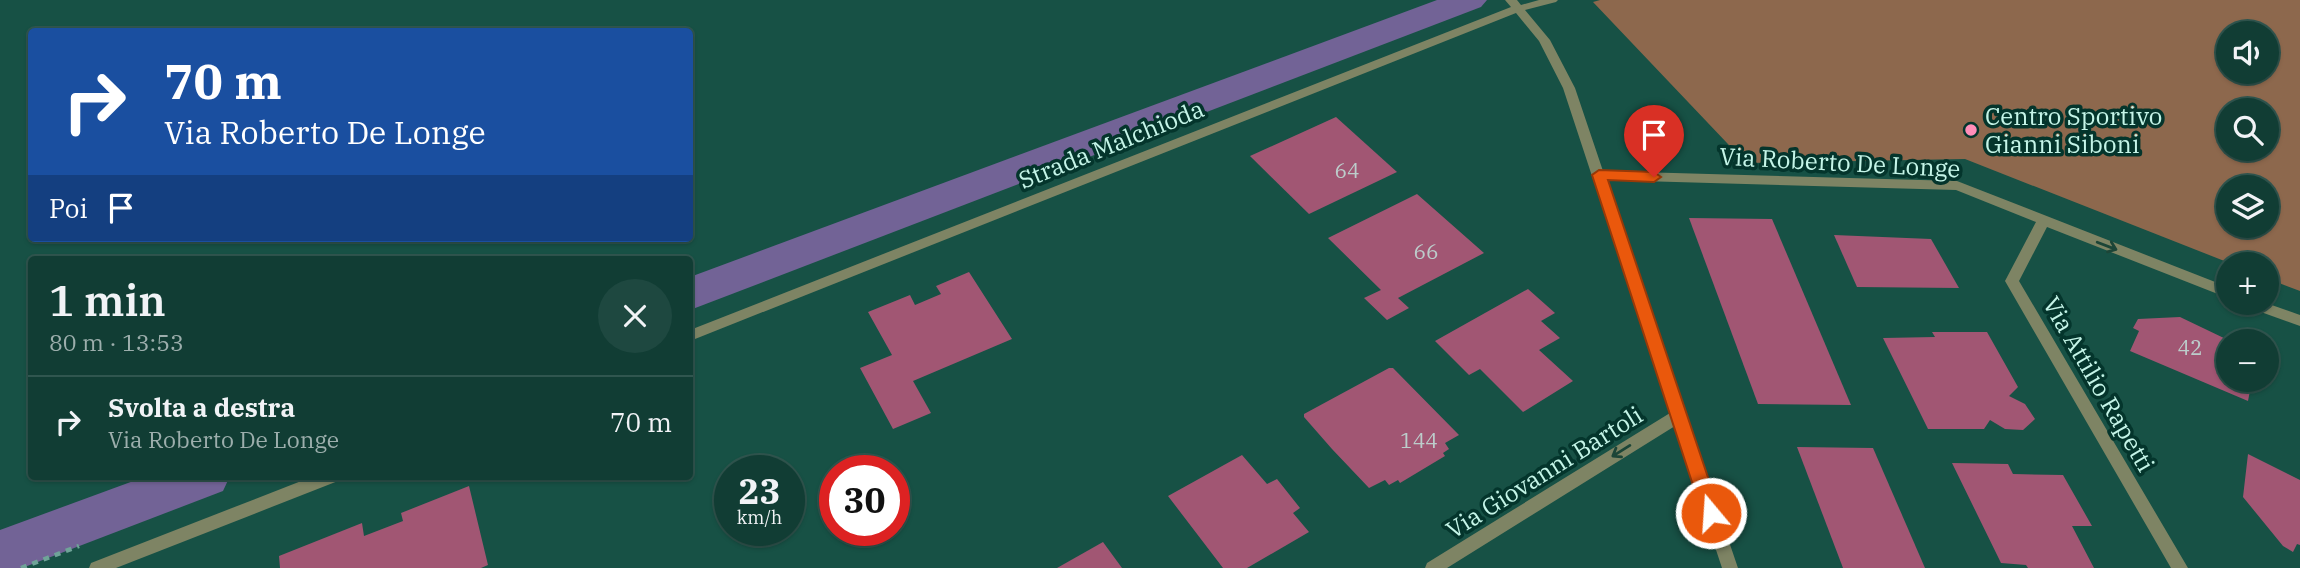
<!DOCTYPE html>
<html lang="it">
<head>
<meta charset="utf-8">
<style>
  body { margin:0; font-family:"IBM Plex Serif",serif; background:#1e4840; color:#f1f3f6; height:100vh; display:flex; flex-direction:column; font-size:26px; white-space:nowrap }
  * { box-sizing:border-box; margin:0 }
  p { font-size:23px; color:#9caeac }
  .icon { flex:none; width:38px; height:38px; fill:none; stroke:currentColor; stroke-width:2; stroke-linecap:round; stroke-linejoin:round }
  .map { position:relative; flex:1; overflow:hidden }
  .details { position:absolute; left:28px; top:256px; width:665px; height:224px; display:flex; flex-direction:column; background:#113d34; border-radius:7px; box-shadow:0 2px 5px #0004,0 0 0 2px #30564f }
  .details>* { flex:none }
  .banner { position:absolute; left:28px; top:28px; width:665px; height:214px; border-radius:7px; box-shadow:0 2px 5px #0004,0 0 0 2px #30564f; background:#1a4fa0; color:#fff; overflow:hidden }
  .tools { position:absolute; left:2216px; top:21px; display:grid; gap:14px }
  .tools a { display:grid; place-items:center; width:63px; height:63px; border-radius:50%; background:#113d34; box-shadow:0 2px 5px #0004,0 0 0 2px #30564f; font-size:35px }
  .speed { position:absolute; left:714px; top:455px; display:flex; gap:14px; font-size:35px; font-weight:700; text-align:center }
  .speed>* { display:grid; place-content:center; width:91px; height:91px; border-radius:50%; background:#113d34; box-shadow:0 2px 5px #0004,0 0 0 2px #30564f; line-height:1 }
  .speed small { font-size:18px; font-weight:400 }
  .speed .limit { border:10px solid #d22; background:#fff; color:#111 }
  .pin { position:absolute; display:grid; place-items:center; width:60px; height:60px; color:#fff; margin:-72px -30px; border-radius:50% 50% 50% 0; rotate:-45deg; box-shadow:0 0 7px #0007 }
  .pin .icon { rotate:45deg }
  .me { position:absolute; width:77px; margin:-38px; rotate:342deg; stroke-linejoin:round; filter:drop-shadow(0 0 5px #0008) }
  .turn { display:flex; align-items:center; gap:24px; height:147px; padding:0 21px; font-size:32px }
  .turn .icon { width:91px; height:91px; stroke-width:2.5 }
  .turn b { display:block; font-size:49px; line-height:60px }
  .then { display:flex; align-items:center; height:66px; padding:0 21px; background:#0003; gap:14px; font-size:26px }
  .round { display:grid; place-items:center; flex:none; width:74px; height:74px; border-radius:37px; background:#1e4840 }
  .overview { display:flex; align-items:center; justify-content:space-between; height:119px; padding:0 21px }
  h1 { font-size:42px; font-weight:600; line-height:52px }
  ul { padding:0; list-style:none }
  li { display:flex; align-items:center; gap:21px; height:91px; padding:0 21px; border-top:2px solid #30564f }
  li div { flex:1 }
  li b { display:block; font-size:26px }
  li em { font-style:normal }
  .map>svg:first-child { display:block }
  .green { fill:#8d684d; fill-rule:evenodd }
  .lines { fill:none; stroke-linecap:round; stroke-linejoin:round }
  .canal { fill:#726396; fill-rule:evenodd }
  .building { fill:#a15673 }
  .path { stroke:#6fa498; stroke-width:4.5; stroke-dasharray:6 6; stroke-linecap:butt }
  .street { fill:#7e8464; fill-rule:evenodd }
  .oneway { stroke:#1c4537 }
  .route { fill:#ea580c; stroke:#983908; stroke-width:2 }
  .poi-dot { fill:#ff8eb9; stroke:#04352c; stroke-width:2.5 }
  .labels { text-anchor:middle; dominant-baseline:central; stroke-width:7; stroke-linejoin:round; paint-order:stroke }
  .number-label { font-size:21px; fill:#bccdcb }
  .poi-label { font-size:24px; fill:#c5f5e8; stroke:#04352c; text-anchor:start }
  .street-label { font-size:24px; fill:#c5f5e8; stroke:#04352c }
</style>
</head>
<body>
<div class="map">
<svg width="2300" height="568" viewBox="0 0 2300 568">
  <rect width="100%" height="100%" fill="#175145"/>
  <path class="green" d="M1600 0H2300V291L2266 278V264H2232L1965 159 1746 163 1593 2ZM2228 33H2266V72H2228ZM2228 110H2266V149H2228ZM2228 187H2266V226H2228Z"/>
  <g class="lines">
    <g class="canal">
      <path d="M1437 0H1487L1481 7 690 310V277Z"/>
      <path d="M147 476H230L223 491 22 568H0V530Z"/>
    </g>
  </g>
  <g class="building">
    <path d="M1336 117 1397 172 1309 214 1250 156Z"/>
    <path d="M1417 194 1484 253 1398 298 1409 308 1387 320 1364 298 1381 290 1328 238Z"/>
    <path d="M1689 218 1772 219 1851 405 1758 404Z"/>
    <path d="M1834 235 1931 239 1959 288 1857 287Z"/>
    <path d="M969 272 1012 339 913 381 931 413 893 429 860 368 892 355 868 312 910 295 915 305 941 294 936 286Z"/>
    <path d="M1528 289 1555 313 1541 321 1560 338 1539 350 1573 381 1523 412 1480 369 1469 375 1435 341Z"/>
    <path d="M2180 317 2228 340V380H2252L2248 401 2130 351 2139 331 2133 328 2138 319Z"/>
    <path d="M1932 332H1987L2018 387 2009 396 2025 404 2035 419 2023 430 2005 429 1990 420 1984 429H1928L1883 338 1935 337Z"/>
    <path d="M1389 368H1393L1459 435 1445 443 1449 449 1443 453 1445 456 1400 483 1398 480 1389 485 1385 480 1369 488 1332 449 1304 417V414Z"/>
    <path d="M1797 447 1873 448 1925 568H1843Z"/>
    <path d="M2248 454 2300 480V545L2297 544 2293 552 2283 546 2243 497Z"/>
    <path d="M1242 455 1267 484 1277 479 1300 508 1293 513 1309 532 1247 568H1223L1168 496Z"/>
    <path d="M1952 463 2008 464 2013 474 2063 475 2092 526H2072L2094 568H2028L2026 565 2001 563Z"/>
    <path d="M469 486 488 565 481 568H280L279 556 362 523 364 536 403 521 401 513Z"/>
    <path d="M1103 542 1122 568H1057Z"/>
  </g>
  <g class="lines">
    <path class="path" d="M21 568 79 546"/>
    <g class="street">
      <path d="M1505 0H1517L1521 5 1539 0H1558L1556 2 1525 10 1550 40 1575 88 1603 171 1957 181 2228 287V298L2047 227 2019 281 2188 568H2171L2005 281 2036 222 1956 190 1606 180 1738 568H1722L1675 426 1447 568H1425L1427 563 1670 413 1563 88 1539 41 1516 13 690 341V330L1511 7Z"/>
      <path d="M2245 303H2266L2300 315V326L2247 307Z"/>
      <path d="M314 476H340L338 481 116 568H89L91 563Z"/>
    </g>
  </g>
  <defs><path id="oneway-shaft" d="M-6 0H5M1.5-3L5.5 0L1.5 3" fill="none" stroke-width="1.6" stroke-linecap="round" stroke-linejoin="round" transform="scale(1.75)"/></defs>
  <g class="oneway">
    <use href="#oneway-shaft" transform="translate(2107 246) rotate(21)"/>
    <use href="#oneway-shaft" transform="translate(1621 451) rotate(148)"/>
  </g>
  <path class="route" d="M1599 170 1654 172 1661 177 1654 182 1608 180 1720 513 1718 519 1711 521 1705 519 1702 513 1592 175Z"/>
  <circle class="poi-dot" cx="1971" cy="130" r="7"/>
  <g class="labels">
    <g class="number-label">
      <text x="1347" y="170">64</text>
      <text x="1426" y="251">66</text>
      <text x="2190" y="347">42</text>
      <text x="1419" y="440">144</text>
    </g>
    <g class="poi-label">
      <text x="1985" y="116">Centro Sportivo<tspan x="1985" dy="28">Gianni Siboni</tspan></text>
    </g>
    <g class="street-label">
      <text transform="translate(1111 144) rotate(-22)">Strada Malchioda</text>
      <text transform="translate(1840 162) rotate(3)">Via Roberto De Longe</text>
      <text transform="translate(2099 384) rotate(60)">Via Attilio Rapetti</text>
      <text transform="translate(1544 472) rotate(-32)">Via Giovanni Bartoli</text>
    </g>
  </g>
</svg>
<div class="tools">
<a><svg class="icon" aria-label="sound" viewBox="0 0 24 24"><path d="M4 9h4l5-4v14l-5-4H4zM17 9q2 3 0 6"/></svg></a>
<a><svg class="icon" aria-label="search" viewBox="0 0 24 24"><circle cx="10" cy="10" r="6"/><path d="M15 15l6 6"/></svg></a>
<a><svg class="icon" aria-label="layers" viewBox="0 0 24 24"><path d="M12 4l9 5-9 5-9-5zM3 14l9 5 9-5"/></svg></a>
<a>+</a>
<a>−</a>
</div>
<div class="speed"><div>23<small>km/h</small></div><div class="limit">30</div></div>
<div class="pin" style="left:1654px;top:177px;background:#d93025"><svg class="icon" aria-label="arrive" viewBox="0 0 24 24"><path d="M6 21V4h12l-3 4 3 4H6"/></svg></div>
<svg class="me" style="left:1711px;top:513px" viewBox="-20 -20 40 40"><circle r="17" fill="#ea580c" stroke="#fff" stroke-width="3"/><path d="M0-11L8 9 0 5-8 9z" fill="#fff"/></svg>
<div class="banner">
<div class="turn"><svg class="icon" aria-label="right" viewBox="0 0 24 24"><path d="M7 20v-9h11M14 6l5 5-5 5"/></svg><div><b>70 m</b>Via Roberto De Longe</div></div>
<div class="then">Poi<svg class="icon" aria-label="arrive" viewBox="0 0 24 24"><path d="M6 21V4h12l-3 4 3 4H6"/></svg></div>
</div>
<section class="details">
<div class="overview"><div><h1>1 min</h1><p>80 m · 13:53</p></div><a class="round"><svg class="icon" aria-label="close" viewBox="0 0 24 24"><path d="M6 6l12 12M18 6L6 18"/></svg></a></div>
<ul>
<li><svg class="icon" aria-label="right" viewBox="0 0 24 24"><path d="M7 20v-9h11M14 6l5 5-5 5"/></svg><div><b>Svolta a destra</b><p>Via Roberto De Longe</p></div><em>70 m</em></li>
</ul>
</section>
</div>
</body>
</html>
